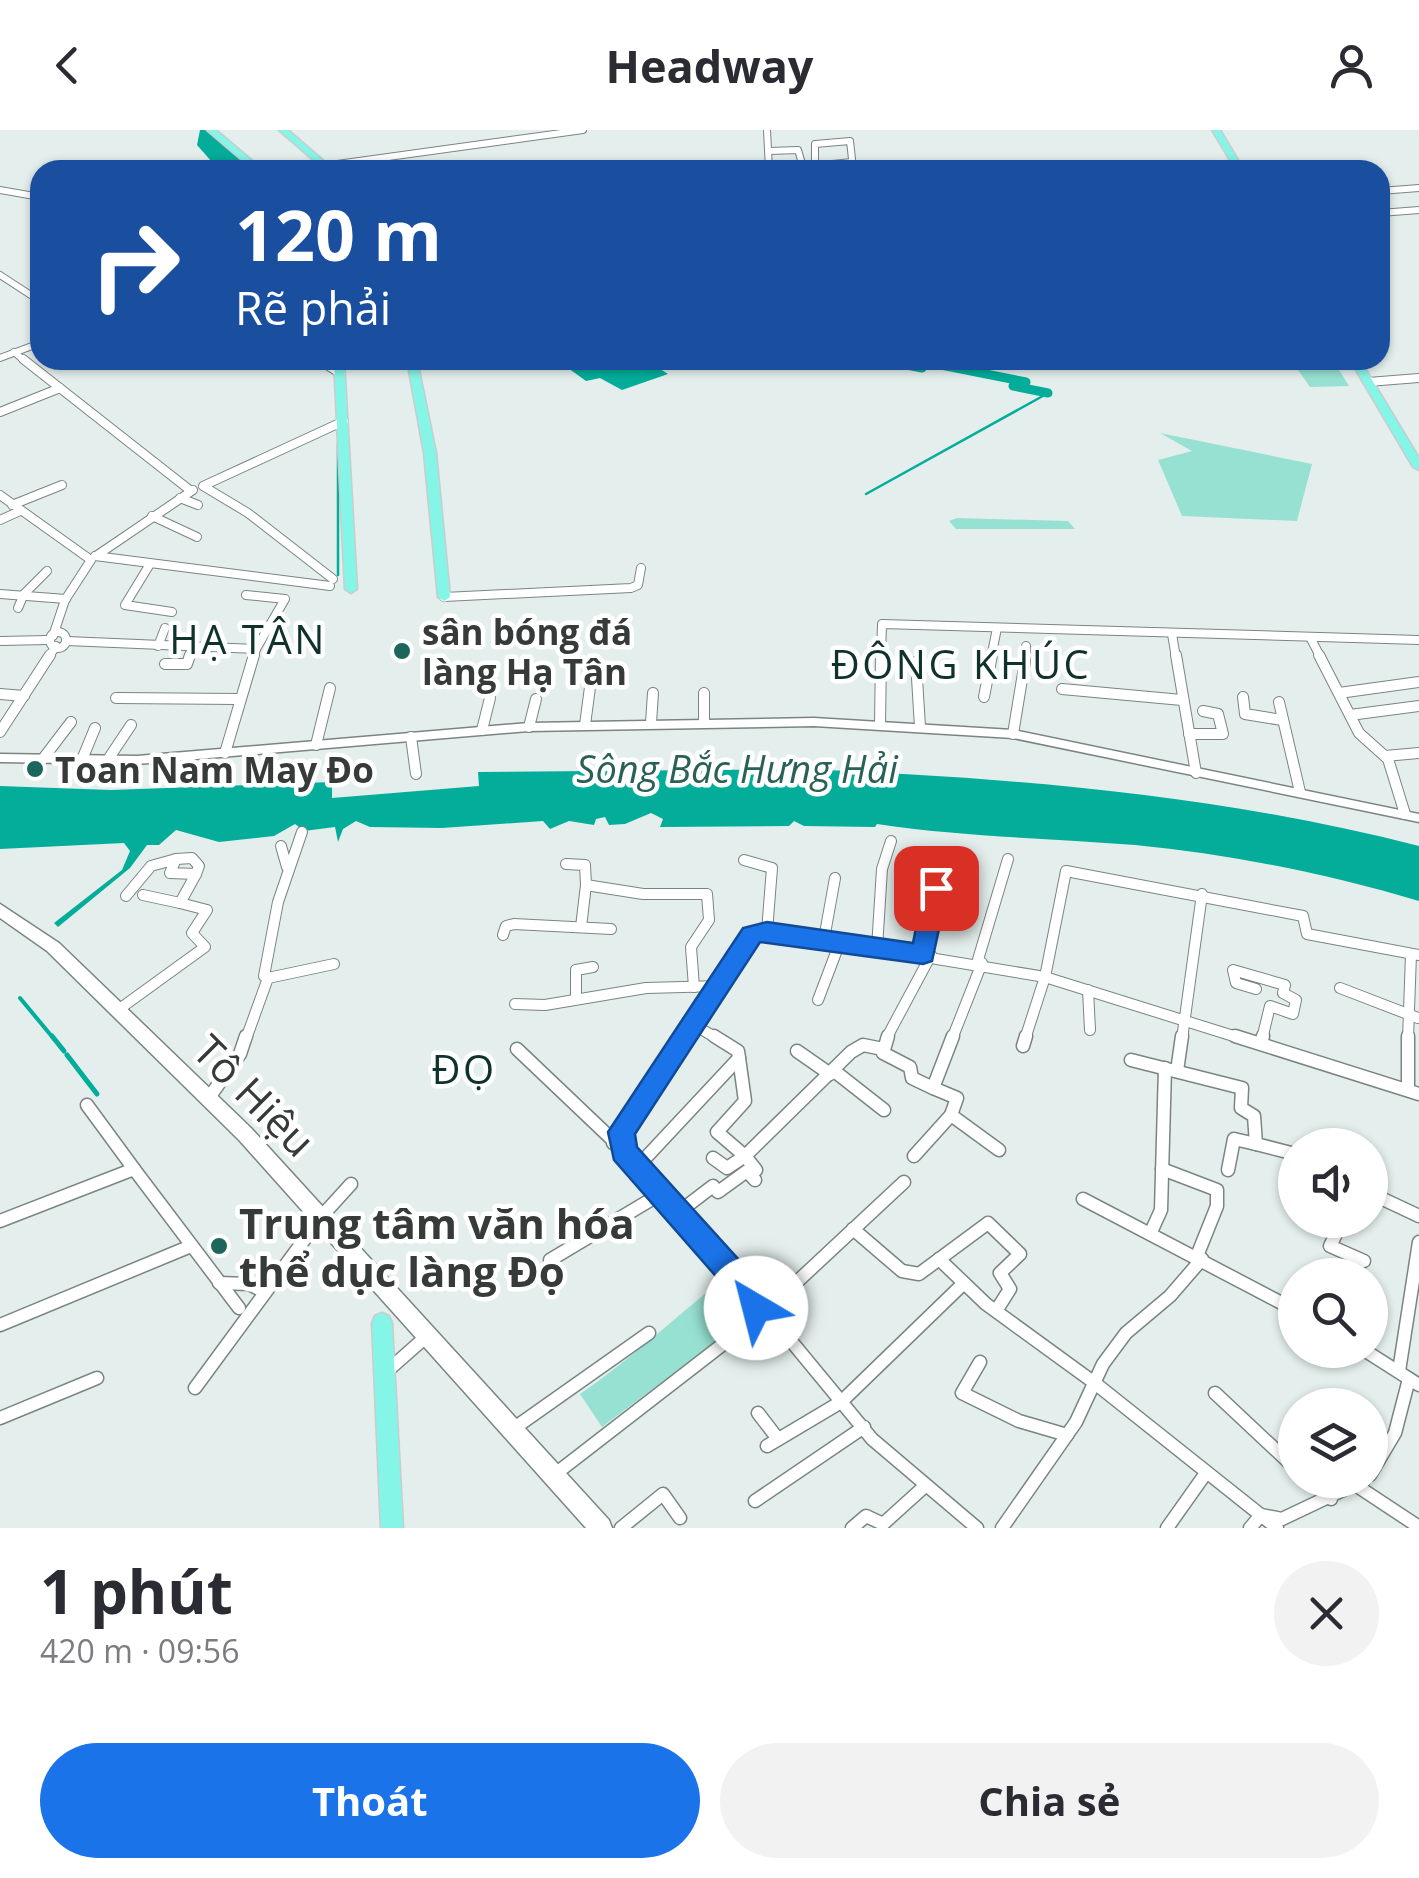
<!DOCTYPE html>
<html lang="vi">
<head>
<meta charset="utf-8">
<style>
  body { margin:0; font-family:"Open Sans",sans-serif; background:#f2f2f3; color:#2b2b33; height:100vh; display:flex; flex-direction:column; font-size:38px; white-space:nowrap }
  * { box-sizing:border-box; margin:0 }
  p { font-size:32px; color:#7c7c81 }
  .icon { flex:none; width:55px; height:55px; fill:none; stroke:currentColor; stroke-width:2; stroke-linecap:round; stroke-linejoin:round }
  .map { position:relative; height:1398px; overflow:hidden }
  .panel { display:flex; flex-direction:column; background:#fff; flex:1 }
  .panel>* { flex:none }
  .banner { position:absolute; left:30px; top:30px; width:1360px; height:210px; border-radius:30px; box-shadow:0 2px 8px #0004; background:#1a4fa0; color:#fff; overflow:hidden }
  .tools { position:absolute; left:1278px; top:998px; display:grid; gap:20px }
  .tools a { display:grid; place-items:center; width:110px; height:110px; border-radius:50%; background:#fff; box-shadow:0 2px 8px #0004; font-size:50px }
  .pin { position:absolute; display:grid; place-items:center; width:85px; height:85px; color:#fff; margin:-42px; border-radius:20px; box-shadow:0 5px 15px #0006 }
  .me { position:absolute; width:110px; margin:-55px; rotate:323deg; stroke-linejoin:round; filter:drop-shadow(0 0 8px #0008) }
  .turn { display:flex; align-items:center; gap:35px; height:210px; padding:0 40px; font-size:45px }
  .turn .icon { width:130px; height:130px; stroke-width:2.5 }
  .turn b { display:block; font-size:70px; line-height:85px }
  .round { display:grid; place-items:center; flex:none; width:105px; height:105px; border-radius:52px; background:#f2f2f3 }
  .summary { display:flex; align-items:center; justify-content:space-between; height:170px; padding:0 40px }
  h1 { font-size:60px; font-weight:700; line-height:75px }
  .action { display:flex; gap:20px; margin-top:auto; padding:20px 40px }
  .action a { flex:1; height:115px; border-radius:60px; background:#1a73e8; color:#fff; font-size:40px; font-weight:700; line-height:115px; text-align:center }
  .action a+a { background:#f2f2f3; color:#2b2b33 }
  header { display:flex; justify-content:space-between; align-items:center; height:130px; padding:0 40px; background:#fff; font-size:45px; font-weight:700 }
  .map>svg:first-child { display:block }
  .green { fill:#97e1d3 }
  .water { fill:#03ad9a }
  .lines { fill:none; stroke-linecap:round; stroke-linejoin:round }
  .stream-far2 { stroke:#03ad9a; stroke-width:2.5 }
  .stream-far1 { stroke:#03ad9a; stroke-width:4 }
  .stream { stroke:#03ad9a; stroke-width:5 }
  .canal-far1 { stroke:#03ad9a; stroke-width:6 }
  .canal { stroke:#03ad9a; stroke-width:9 }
  .minor-far3-casing { stroke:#7a8583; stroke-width:8 }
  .minor-far2-casing { stroke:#7a8583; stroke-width:10 }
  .minor-far1-casing { stroke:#7a8583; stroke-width:12 }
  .minor-casing { stroke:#7a8583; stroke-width:15 }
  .tertiary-casing { stroke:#7a8583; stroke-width:3 }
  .secondary-casing { stroke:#7a8583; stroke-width:3 }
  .primary-casing { stroke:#cbcccc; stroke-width:3 }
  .minor-far3 { stroke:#fff; stroke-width:6 }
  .minor-far2 { stroke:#fff; stroke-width:8 }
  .minor-far1 { stroke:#fff; stroke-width:10 }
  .minor { stroke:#fff; stroke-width:12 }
  .tertiary { fill:#fff; fill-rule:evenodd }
  .secondary { fill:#fff; fill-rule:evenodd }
  .primary { fill:#85f5e7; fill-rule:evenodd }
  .route { fill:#1a73e8; stroke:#114b97; stroke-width:2.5 }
  .poi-dot { fill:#1d665c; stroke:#fff; stroke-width:4 }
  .labels { text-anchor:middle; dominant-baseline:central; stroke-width:9; stroke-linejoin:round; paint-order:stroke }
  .poi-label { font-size:35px; font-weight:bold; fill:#363b3a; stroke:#fff; text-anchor:start }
  .water-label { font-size:38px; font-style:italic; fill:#296057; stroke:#fff }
  .quarter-label { font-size:40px; letter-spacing:2.5px; fill:#10322d; stroke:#fff }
  .near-street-label { font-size:42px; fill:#363b3a; stroke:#fff }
  .near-poi-label { font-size:42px; font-weight:bold; fill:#363b3a; stroke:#fff; text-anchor:start }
</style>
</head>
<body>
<header><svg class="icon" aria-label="back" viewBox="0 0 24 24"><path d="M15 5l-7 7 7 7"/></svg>Headway<svg class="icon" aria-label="person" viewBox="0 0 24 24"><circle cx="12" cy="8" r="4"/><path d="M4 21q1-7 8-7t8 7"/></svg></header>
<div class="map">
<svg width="1419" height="1398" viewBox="0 0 1419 1398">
  <rect width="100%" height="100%" fill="#e4efed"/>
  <g class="green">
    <path d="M1291 230H1333L1349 256 1310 257Z"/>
    <path d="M1160 303 1312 334 1297 391 1182 386 1158 330 1192 321Z"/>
    <path d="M957 388 1068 391 1075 399H956L949 391Z"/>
    <path d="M722 1150 736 1167 713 1184 724 1199 748 1182 745 1173 750 1181 748 1187 602 1297 580 1264C630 1230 673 1189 722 1150Z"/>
  </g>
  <g class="water">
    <path d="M200 0H211L259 40H219L197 15Z"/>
    <path d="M557 230H646L668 244 622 260 600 248 586 251Z"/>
    <path d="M805 639C1013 648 1217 664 1419 716V771C1328 744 1230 724 1135 715 1049 708 962 707 877 694L875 697 804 696 794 691 789 696 660 697 663 689 651 683 625 694 609 695 605 687 596 689 594 695 569 691 550 699 543 691 442 698 370 697 356 691 343 699 338 712 335 697 304 701 295 694 274 706 219 712 176 700 159 715H147L130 738 58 797 54 793 122 740 130 721 124 713 0 719V656L111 660 332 652V668L479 656 478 642Z"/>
  </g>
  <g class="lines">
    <g class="stream-far2">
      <path d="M338 314V445"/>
      <path d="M866 364 1050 262"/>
    </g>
    <path class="stream-far1" d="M20 868 54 909"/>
    <g class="stream">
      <path d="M52 906 64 921"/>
      <path d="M67 925 97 964"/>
    </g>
    <g class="canal-far1">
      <path d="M882 230 890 232"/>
      <path d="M916 230 924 232"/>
    </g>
    <g class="canal">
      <path d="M882 230 922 238"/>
      <path d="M916 230 1026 252"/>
      <path d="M1013 256 1048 263"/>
    </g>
    <g class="minor-far3-casing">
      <g id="minor-far3">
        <path d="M767 0 769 40"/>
        <path d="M769 21 798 20 803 37 852 32"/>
        <path d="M815 39V14L850 11 853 38"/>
        <path d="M294 40 583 0"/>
        <path d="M779 40 794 39"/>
        <path d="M0 60 40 67"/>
        <path d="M1380 61 1419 58"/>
        <path d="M1380 83 1419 80"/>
        <path d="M0 145 40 171"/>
        <path d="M14 222 26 232"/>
        <path d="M0 228 40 213"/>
      </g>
    </g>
    <g class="minor-far2-casing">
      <g id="minor-far2">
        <path d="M23 229 191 361"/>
        <path d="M319 230 341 244"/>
        <path d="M1368 252 1419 248"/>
        <path d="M0 282 60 258"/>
        <path d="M0 365 91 430 65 470 53 506"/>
        <path d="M180 368 198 375"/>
        <path d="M12 375 62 355"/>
        <path d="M152 386 197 407"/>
        <path d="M0 390 20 381"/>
        <path d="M95 426 330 456"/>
        <path d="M96 426 193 360"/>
        <path d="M150 434 125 475 172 482"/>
        <path d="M333 449 248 383 203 356 344 291"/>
        <path d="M0 464 66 469"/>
        <path d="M246 465 285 469 256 519"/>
        <path d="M444 467 631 458 638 455 641 438"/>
        <path d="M18 478 24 464 47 441"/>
        <circle cx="58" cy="510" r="8"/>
        <path d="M1172 504 1176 528"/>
        <path d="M1311 509 1321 528"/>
        <path d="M0 511 48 510"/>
        <path d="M67 511 256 519 253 528"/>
        <path d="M158 516 165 498"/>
        <path d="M48 528 56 516"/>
        <path d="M189 528 193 518"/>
        <path d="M881 528 882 494 1419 510"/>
        <path d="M991 528 997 498"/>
        <path d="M1025 528 1026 516"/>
      </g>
    </g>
    <g class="minor-far1-casing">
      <g id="minor-far1">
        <path d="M1176 525 1196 643"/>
        <path d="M1319 525 1359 603 1388 629 1405 684"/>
        <path d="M916 532 920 597"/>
        <path d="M165 534H187L190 525"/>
        <path d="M1062 559 1182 570"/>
        <path d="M704 563V591"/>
        <path d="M1339 563 1419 552"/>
        <path d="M0 564 24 566"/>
        <path d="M984 567 992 525"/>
        <path d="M1243 567 1245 584 1282 590"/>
        <path d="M116 568 238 569"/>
        <path d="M1279 572 1300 662"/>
        <path d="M1350 585 1419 576"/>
        <path d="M651 593 653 563"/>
        <path d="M585 595 592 542"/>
        <path d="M880 595 881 525"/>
        <path d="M529 597 536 569"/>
        <path d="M482 600 490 568"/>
        <path d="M0 602 50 525"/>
        <path d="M1013 604 1026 525"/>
        <path d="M1189 604H1223L1218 584 1203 581"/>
        <path d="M411 607 416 644"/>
        <path d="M316 615 330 558"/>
        <path d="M225 623 254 525"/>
        <path d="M1385 626 1419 623"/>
        <path d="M42 630 71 592"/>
        <path d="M107 631 131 595"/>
        <path d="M81 632 95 598"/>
        <path d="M281 716 287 737"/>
        <path d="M176 729 192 728 199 736 196 744"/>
        <path d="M744 730 772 738 767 801"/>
        <path d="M566 734 585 735 586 755"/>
        <path d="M143 765 180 773"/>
        <path d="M581 797 586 755 643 764H707L709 790 691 817 694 857"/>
        <path d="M503 805 506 796 514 794 611 799"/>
        <path d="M824 809 835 748"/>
        <path d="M877 818 882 739 891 711"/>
        <path d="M923 824 942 733"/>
        <path d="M977 833 1008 729"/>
        <path d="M268 848 264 846 278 772 302 702"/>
        <path d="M1340 858 1418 888"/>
        <path d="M1256 859 1236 853 1233 840 1285 855 1283 863 1296 870 1293 884 1270 876 1262 909"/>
        <path d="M1088 860 1090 900"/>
        <path d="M576 869V840L593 837"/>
        <path d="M818 870 840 812"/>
        <path d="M515 874 545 875 646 858 720 856 752 805 767 801 1045 847 1243 909"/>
        <path d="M118 880 205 817 192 803 207 780 180 773 196 744 170 743 176 729 151 736 126 766"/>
        <path d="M696 896 718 909"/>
        <path d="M246 909 268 848 334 834"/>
        <path d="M684 909 720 856"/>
        <path d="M886 909 931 825"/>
        <path d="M952 909 982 833"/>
        <path d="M1025 909 1045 847 1066 741 1303 786 1307 804 1419 825"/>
        <path d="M1182 909 1202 764"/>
        <path d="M1408 909 1411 824"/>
      </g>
    </g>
    <g class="minor-casing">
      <g id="minor">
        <path d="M888 906 883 923 910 937 912 948 933 958 953 906"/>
        <path d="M1235 906 1419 964"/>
        <path d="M1261 913 1263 906"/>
        <path d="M1023 916 1026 906"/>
        <path d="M517 919 639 1035 758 1172"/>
        <path d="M797 921 830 944"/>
        <path d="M1131 930 1242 958 1241 978 1254 986 1256 1014 1295 1024"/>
        <path d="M833 940 884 980"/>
        <path d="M1177 941 1182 906"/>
        <path d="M1408 960V906"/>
        <path d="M208 969 240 924 246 906"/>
        <path d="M87 975 134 1039"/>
        <path d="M951 985 999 1020"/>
        <path d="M613 1013 686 906"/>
        <path d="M914 1026 951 985 957 968 933 958"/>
        <path d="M713 1028 727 1038 745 1026 717 1002 745 971 739 928"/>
        <path d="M639 1035 739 928 738 921 714 906"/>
        <path d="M1162 1039 1217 1060V1076L1197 1126"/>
        <path d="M756 1040 745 1026 851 922 863 915 883 919"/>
        <path d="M1228 1040 1234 1009 1256 1014"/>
        <path d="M1370 1063 1419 1086"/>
        <path d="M1083 1069 1295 1180"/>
        <path d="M679 1082 713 1056 718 1062 747 1041 755 1050"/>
        <path d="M1343 1090 1330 1116 1364 1131"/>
        <path d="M0 1091 134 1039 239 1178"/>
        <path d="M853 1099 902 1141 919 1144 988 1093 1020 1124 1000 1143 1010 1159 996 1181"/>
        <path d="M1151 1102 1161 1080 1165 938"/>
        <path d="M939 1129 986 1174 1096 1254 1277 1398"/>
        <path d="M550 1130 662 1063"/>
        <path d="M219 1153 249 1154 265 1162"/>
        <path d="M770 1177 904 1052"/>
        <path d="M768 1183 872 1309 977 1398"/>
        <path d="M0 1195 191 1116"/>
        <path d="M1364 1220 1419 1255"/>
        <path d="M980 1232 962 1263 1019 1291 1067 1305"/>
        <path d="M1399 1241 1419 1112"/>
        <path d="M385 1243 428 1205"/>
        <path d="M195 1258 321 1087 351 1054"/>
        <path d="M1215 1263 1295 1338"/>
        <path d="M758 1283 778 1309"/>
        <path d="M0 1288 97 1248"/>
        <path d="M513 1299 649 1203"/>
        <path d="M767 1316 841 1272 964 1153"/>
        <path d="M554 1345 762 1184"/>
        <path d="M1370 1345 1395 1303 1409 1249"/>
        <path d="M1309 1350 1331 1369"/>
        <path d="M1357 1356 1419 1397"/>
        <path d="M755 1371 864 1297"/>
        <path d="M621 1398 663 1364 680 1388"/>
        <path d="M852 1398 866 1386 883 1394 925 1356"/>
        <path d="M1002 1398 1076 1292 1103 1234 1126 1203 1170 1166 1202 1129"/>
        <path d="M1167 1398 1206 1343"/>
        <path d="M1250 1398 1261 1385 1282 1389 1364 1350"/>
      </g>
    </g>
    <g class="tertiary-casing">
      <path id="tertiary" d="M814 588 1013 600 1419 684V692L1013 608 814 596 529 601 137 634 0 632V624L137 626 529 593Z"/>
    </g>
    <g class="secondary-casing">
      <path id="secondary" d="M0 774 59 813 251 998 609 1390 612 1398H586L239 1010 47 821 0 788Z"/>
    </g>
    <g class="primary-casing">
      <g id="primary">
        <path d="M207 0H216L263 40H254Z"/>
        <path d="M279 0H288L334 40H325Z"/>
        <path d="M1212 0H1220L1244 40H1236Z"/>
        <path d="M334 230H344L357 459 351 463 345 459Z"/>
        <path d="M407 230H417L436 323 450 467 444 471 438 467 424 323Z"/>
        <path d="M1350 230H1360L1419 328V340L1413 337Z"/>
        <path d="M382 1183 389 1186 392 1193 403 1398H381L372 1193 375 1186Z"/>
      </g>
    </g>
    <use href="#minor-far3" class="minor-far3"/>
    <use href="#minor-far2" class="minor-far2"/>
    <use href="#minor-far1" class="minor-far1"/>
    <use href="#minor" class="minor"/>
    <use href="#tertiary" class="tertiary"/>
    <use href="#secondary" class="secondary"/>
    <use href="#primary" class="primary"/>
  </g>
  <path class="route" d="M936 750 948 758 932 831 923 834 760 812 635 1004 637 1017 768 1162 773 1172 766 1189 756 1193 745 1189 742 1176 614 1030 608 1002 743 798 767 792 913 813 924 758Z"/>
  <g class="poi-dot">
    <circle cx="402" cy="521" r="10"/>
    <circle cx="35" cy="639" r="10"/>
    <circle cx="219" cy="1116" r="10"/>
  </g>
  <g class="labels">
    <g class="poi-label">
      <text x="422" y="501">sân bóng đá<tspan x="422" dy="40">làng Hạ Tân</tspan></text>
      <text x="55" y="639">Toan Nam May Đo</text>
    </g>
    <g class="water-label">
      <text x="737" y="638">Sông Bắc Hưng Hải</text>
    </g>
    <g class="quarter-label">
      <text x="248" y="508">HẠ TÂN</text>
      <text x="961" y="533">ĐÔNG KHÚC</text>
      <text x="464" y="938">ĐỌ</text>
    </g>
    <g class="near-street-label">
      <text transform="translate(255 965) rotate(45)">Tô Hiệu</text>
    </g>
    <g class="near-poi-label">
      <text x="239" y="1092">Trung tâm văn hóa<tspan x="239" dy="48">thể dục làng Đọ</tspan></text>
    </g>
  </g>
</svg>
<div class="tools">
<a><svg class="icon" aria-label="sound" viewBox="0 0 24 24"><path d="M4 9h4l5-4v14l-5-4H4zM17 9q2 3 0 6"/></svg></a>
<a><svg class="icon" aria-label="search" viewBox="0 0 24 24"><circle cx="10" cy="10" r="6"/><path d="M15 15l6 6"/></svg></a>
<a><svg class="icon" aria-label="layers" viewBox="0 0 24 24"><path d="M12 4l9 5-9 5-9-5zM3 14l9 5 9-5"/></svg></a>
</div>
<div class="pin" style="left:936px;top:758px;background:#d93025"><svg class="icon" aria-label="arrive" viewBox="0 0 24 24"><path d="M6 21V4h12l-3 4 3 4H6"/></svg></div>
<svg class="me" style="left:756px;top:1178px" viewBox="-20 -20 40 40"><circle r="19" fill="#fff"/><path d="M0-13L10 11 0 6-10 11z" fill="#1a73e8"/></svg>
<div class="banner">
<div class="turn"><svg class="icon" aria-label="right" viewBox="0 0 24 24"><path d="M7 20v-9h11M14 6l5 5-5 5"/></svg><div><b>120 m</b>Rẽ phải</div></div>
</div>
</div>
<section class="panel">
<div class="summary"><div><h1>1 phút</h1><p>420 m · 09:56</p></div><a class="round"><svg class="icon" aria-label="close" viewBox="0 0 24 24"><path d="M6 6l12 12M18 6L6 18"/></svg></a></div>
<div class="action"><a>Thoát</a><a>Chia sẻ</a></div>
</section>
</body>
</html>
